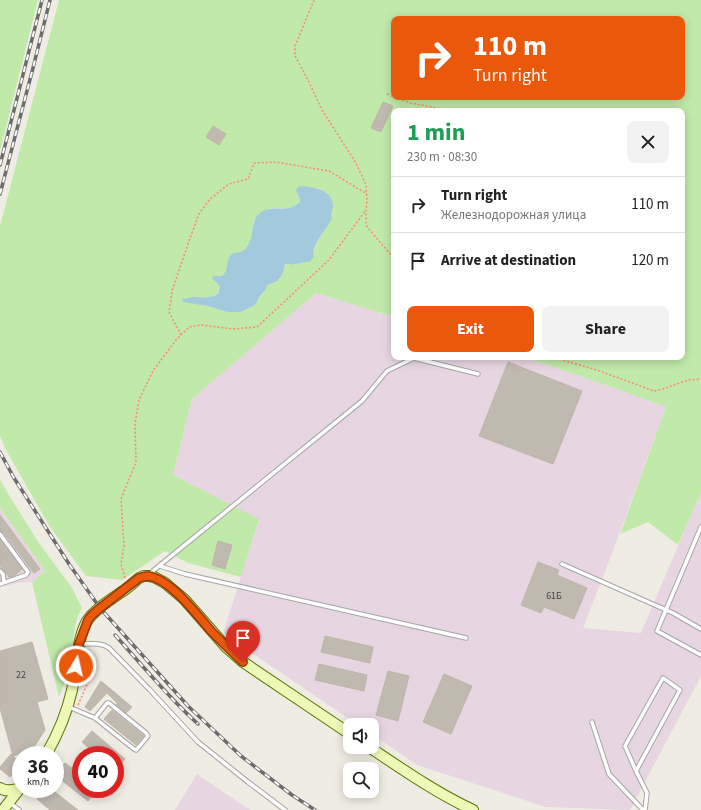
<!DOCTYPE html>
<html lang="en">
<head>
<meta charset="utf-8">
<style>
  body { margin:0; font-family:"Source Sans 3",sans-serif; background:#f2f2f2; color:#222; height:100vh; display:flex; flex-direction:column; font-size:15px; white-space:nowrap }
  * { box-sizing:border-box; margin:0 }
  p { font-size:13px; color:#767676 }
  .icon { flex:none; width:22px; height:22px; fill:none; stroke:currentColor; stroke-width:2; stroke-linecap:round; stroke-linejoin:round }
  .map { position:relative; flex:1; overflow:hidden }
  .sheet { position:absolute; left:391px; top:108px; width:294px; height:252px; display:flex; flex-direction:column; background:#fff; border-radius:8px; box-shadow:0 2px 10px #0003 }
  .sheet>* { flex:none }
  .banner { position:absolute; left:391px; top:16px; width:294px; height:84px; border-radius:8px; box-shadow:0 2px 10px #0003; background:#ea580c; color:#fff; overflow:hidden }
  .tools { position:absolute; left:343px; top:718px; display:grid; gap:8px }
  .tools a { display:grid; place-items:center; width:36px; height:36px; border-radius:8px; background:#fff; box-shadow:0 2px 10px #0003; font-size:20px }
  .speed { position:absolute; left:12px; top:746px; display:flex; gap:8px; font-size:20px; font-weight:700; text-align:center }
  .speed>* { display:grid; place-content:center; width:52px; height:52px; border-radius:50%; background:#fff; box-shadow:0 2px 10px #0003; line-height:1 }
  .speed small { font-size:10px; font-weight:400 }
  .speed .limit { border:6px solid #d22; background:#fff; color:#111 }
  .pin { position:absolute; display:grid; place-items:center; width:34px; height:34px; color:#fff; margin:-41px -17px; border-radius:50% 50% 50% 0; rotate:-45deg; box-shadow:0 0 4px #0007 }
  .pin .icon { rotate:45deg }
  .me { position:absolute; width:44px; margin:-22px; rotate:9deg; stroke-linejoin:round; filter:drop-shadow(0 0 3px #0008) }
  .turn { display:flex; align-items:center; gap:14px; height:84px; padding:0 16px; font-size:18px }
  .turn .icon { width:52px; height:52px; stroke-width:2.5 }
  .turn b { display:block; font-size:28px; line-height:34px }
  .round { display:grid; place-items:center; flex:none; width:42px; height:42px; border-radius:8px; background:#f2f2f2 }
  .head { display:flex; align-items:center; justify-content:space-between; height:68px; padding:0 16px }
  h1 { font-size:24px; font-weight:700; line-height:30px; color:#1e9e55 }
  .primary-button { display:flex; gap:8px; margin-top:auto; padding:8px 16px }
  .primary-button a { flex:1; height:46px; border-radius:8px; background:#ea580c; color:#fff; font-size:16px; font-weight:700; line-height:46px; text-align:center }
  .primary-button a+a { background:#f2f2f2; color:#222 }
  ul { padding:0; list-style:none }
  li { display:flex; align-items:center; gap:12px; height:56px; padding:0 16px; border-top:1px solid #e0e0e0 }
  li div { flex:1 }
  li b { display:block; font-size:15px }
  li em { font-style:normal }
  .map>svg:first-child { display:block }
  .industrial { fill:#e8d5e2 }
  .grass { fill:#c1e9a9; fill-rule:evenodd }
  .water { fill:#a3c9dd }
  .building { fill:#bfb9b0; stroke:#c0b5a6 }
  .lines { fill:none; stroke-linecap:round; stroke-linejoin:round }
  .lane-casing { stroke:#a5a5a5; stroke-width:5.5 }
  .secondary-casing { stroke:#5b7505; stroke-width:12 }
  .path { stroke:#fa8a69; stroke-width:1.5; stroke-dasharray:2 2; stroke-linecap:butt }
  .lane { stroke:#fff; stroke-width:3.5 }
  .secondary { stroke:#eef9b7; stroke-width:10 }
  .rail-casing { stroke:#6c6c6c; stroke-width:3.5 }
  .rail { stroke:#fff; stroke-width:2; stroke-dasharray:6; stroke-linecap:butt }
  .route-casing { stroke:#983908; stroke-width:10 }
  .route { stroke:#ea580c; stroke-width:7 }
  .labels { text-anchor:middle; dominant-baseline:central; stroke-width:4; stroke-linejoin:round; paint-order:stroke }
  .number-label { font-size:10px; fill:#464542 }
</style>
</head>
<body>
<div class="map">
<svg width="701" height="810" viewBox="0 0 701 810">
  <rect width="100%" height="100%" fill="#efece3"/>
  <g class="industrial">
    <path d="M316 293 394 317V357H523L595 381 666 407 611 556 583 628 641 633 701 492V676L630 810 546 807 417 765 372 734V725H358L223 633 259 520 173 475 192 399Z"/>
    <path d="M0 508 45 571 32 582 18 583 0 587Z"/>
    <path d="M197 774 201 777 250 810H175Z"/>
  </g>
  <g class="grass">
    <path d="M0 0H38L0 151Z"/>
    <path d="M59 0H701V492L678 545 648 522 620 534 666 407 595 381 523 357H682V111H394V317L316 293 192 399 173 475 259 519 241 577 188 563 165 551 122 580 86 576 50 527 6 450 0 436V226ZM394 19H682V97H394ZM312 187 319 189 330 197C331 200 332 205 332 209 332 221 321 235 316 245 315 248 314 252 312 254 310 257 306 260 303 262 297 266 291 263 285 264L281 278 272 284 267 285 263 293 260 296 255 305 241 312H227L215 308 196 303 187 299C192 297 196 298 201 298 207 298 213 297 218 294L219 284C217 282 214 281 212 278L213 277 222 276C227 272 227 269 228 263 228 260 231 257 232 254 235 253 239 253 242 252 251 248 253 228 254 220L270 208H290L300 202V200L297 194Z"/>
    <path d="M0 480 13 502 39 543 72 588 82 608C71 625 75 645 70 664 67 675 63 686 59 697L32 582 45 571 0 508Z"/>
  </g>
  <path class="water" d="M302 186C314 187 332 190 333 205 333 210 330 213 332 218 328 228 310 246 314 257L309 262C304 261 301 264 296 264 292 265 289 264 285 264 283 276 280 282 267 285L266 289 260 296 255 305 241 312H227L208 306 183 302 182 299C186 299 189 298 192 297 201 297 210 299 218 294 222 282 217 285 212 278L213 276H222C230 269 225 263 230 256 235 249 243 257 249 243 254 234 251 221 259 214 268 205 281 211 292 207 294 206 297 204 300 202V200L296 190 298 187Z"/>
  <g class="building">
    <path d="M383 102 393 106 381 132 371 128Z"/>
    <path d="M213 126 226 134 219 145 206 137Z"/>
    <path d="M508 362 582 391 553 464 479 436Z"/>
    <path d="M0 515 40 569 34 573 3 532 0 531Z"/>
    <path d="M0 539 22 569 14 576 9 577 5 572 0 566Z"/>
    <path d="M218 541 232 545 225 569 212 565Z"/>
    <path d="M538 562 559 570 557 575 587 588 574 619 544 607 541 613 521 605Z"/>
    <path d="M325 636 373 647 370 663 321 652Z"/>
    <path d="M32 642 48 699 37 702 45 730 32 750 13 756 0 708V651Z"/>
    <path d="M319 664 367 675 364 691 315 680Z"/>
    <path d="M388 671 409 676 398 721 376 715Z"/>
    <path d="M444 674 472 686 451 734 423 722Z"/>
    <path d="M101 681 132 707 126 713 116 705 117 703 107 693 90 711 85 707 99 684Z"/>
    <path d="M112 710 144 736 136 745 104 719Z"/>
    <path d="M92 731 125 759 115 771V755H97L82 742Z"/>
    <path d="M11 754 21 764 10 777 0 769V767Z"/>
    <path d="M65 763 81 775V789H98L88 801 55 775Z"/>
    <path d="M45 789H51L78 810H50L37 799Z"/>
  </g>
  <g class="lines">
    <g class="lane-casing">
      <g id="lane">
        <path d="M701 527 657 631 701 655"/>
        <path d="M0 534 28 572 26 575 0 584"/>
        <path d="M562 564 673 613 701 629"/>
        <path d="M160 566 185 574 466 638"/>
        <path d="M0 571 3 574 4 582"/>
        <path d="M149 575 154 570 362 401 387 371 414 358 478 374"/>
        <path d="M81 644C91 644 101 642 109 648L150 690 198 742 248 782 285 810"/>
        <path d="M69 707 95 718 134 749 136 750 138 748 148 736 146 733 109 703H107L95 718"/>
        <path d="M592 722 609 774 643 810"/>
        <path d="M636 771 625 746 663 678 680 690 636 771 647 793 645 810"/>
        <path d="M10 803 19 810"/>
      </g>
    </g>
    <g class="secondary-casing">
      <g id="secondary">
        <path d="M369 747C402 769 438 794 473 810"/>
        <path d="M46 755C58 734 67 713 72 690 76 669 77 639 87 621 95 609 109 601 120 593 127 589 133 583 139 578L144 576H149L154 577 165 583 184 599 226 647 243 662 350 734"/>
        <path d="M0 788C6 792 12 790 19 789"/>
        <path d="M3 810 21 787"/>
      </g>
    </g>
    <g class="path">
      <path d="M314 0 295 46V56L309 82 322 110 356 163 366 185 367 201 366 210V225L373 234 394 258"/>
      <path d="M387 94 394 97"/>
      <path d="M395 97 411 103 452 111"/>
      <path d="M181 335 169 312 172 291 189 241 199 214 210 199 229 184 248 179 254 163 276 162 329 171 367 194"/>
      <path d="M552 357 597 370 654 391 663 389 688 380 701 379"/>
      <path d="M125 578 121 564 124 546 121 499 136 462 135 424 139 400 153 371 176 340 189 327 201 325 233 329 257 327 329 260 366 210"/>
      <path d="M78 705 90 678"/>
    </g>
    <use href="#lane" class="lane"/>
    <use href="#secondary" class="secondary"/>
    <g class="rail-casing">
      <g id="rail">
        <path d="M0 165 42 0"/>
        <path d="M0 194 33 68 50 0"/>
        <path d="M0 452 14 478 69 564 100 608 188 706 241 756 292 795 315 810"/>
        <path d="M115 635C142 665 168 697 198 724"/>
      </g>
    </g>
    <use href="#rail" class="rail"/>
  </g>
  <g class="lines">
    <g class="route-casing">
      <path id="route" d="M76 666 79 644 88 620 92 615 100 608 139 578C142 577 145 576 148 576 171 579 197 615 212 632 222 642 232 652 243 662"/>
    </g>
    <use href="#route" class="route"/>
  </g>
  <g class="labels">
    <g class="number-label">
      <text x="554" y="596">61Б</text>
      <text x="21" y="675">22</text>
    </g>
  </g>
</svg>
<div class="tools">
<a><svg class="icon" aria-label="sound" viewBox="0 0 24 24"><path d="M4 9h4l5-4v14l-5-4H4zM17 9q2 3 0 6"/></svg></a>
<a><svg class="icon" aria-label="search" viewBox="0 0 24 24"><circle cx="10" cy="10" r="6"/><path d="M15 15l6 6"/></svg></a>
</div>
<div class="speed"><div>36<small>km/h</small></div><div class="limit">40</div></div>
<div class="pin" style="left:243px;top:662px;background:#d93025"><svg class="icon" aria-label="arrive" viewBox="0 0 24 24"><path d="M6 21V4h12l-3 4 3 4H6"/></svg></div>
<svg class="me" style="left:76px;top:666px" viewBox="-20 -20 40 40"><circle r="17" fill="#ea580c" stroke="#fff" stroke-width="3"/><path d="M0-11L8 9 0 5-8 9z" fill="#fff"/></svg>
<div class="banner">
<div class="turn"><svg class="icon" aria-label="right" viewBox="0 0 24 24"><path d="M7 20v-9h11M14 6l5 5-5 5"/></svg><div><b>110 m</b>Turn right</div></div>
</div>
<section class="sheet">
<div class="head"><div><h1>1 min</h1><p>230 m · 08:30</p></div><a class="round"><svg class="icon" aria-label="close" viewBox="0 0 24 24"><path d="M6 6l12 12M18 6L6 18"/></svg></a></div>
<ul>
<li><svg class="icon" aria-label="right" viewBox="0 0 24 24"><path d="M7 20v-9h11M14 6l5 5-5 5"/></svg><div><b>Turn right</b><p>Железнодорожная улица</p></div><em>110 m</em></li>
<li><svg class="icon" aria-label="arrive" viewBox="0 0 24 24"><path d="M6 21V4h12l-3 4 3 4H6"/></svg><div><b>Arrive at destination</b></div><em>120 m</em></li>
</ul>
<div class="primary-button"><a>Exit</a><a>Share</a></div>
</section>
</div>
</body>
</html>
